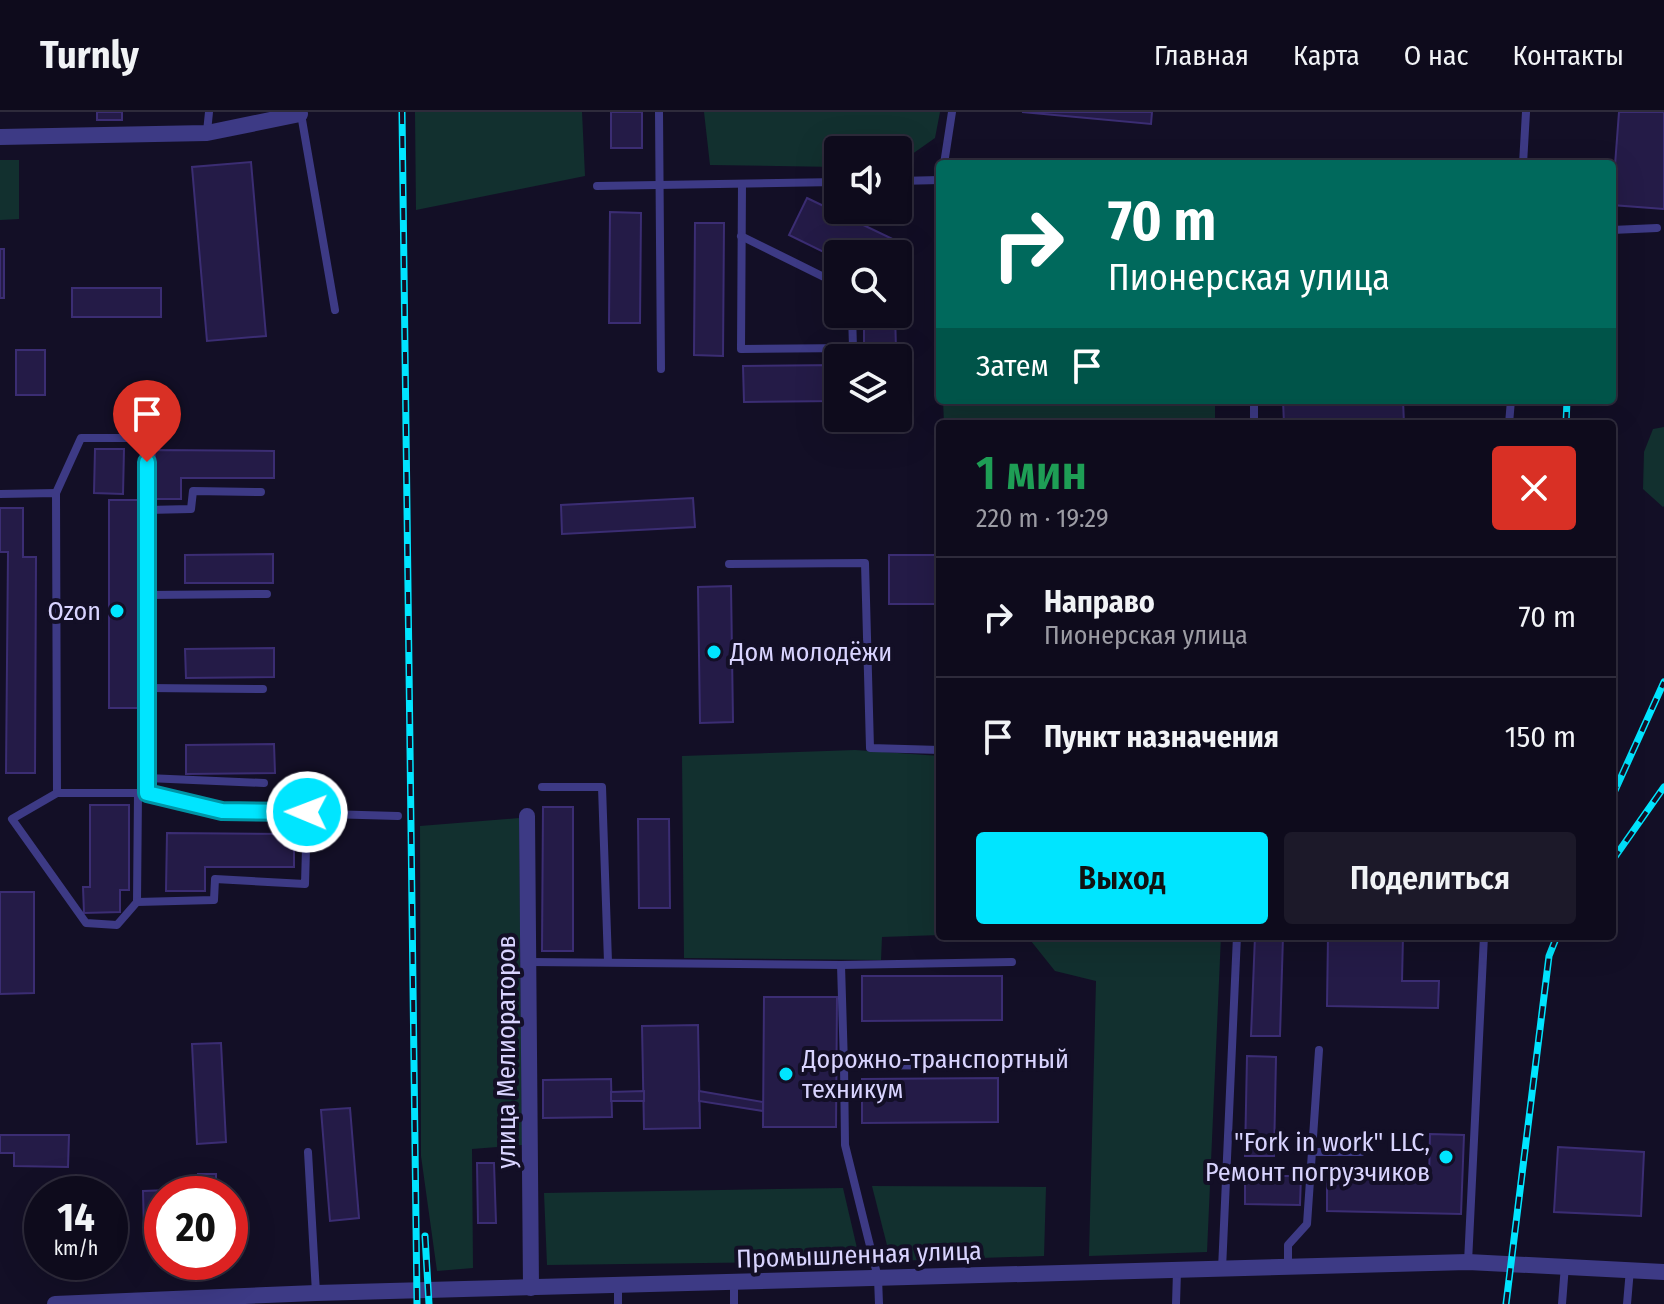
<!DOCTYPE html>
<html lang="ru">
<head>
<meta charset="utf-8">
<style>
  body { margin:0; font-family:"Fira Sans Condensed",sans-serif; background:#1c1929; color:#f1f3f6; height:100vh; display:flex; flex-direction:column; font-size:30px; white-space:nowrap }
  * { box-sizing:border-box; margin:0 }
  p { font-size:26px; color:#9b9ba3 }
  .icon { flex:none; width:44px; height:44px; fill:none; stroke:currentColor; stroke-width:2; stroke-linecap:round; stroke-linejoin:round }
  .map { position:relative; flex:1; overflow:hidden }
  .drawer { position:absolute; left:936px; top:308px; width:680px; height:520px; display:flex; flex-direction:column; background:#0e0b1c; border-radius:8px; box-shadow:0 8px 32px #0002,0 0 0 2px #2e2b3b }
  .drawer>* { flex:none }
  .hud { position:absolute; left:936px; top:48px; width:680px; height:244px; border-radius:8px; box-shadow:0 8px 32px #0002,0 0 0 2px #2e2b3b; background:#00695c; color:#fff; overflow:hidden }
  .fabs { position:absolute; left:824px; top:24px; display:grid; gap:16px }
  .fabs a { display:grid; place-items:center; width:88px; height:88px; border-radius:8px; background:#0e0b1c; box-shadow:0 8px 32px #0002,0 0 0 2px #2e2b3b; font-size:40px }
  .speed { position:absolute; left:24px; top:1064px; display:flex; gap:16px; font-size:40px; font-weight:700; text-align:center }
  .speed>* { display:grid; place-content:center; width:104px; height:104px; border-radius:50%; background:#0e0b1c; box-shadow:0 8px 32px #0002,0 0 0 2px #2e2b3b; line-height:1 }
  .speed small { font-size:20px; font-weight:400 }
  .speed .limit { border:12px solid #d22; background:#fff; color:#111 }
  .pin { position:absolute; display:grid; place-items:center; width:68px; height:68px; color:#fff; margin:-82px -34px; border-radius:50% 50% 50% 0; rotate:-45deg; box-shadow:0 0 8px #0007 }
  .pin .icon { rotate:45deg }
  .me { position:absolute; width:88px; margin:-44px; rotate:271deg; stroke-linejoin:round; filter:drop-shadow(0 0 6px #0008) }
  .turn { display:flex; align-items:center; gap:28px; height:168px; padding:0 40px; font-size:36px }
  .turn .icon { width:104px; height:104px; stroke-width:2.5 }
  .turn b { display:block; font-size:56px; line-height:68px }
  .then { display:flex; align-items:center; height:76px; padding:0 40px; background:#0003; gap:16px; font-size:30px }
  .round { display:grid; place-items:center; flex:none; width:84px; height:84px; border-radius:8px; background:#1c1929 }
  .headline { display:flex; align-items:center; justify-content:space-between; height:136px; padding:0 40px }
  h1 { font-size:48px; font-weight:600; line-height:60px; color:#1e9e55 }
  .action { display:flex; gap:16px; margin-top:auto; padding:16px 40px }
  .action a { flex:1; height:92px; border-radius:8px; background:#00e5ff; color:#111; font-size:32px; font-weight:600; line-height:92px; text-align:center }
  .action a+a { background:#1c1929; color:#f1f3f6 }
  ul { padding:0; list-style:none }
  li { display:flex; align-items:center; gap:24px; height:120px; padding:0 40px; border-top:2px solid #2e2b3b }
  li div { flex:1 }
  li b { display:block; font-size:30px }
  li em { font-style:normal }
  header { display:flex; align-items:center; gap:48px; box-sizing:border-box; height:112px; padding:0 40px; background:#0e0b1c; border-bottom:2px solid #2e2b3b }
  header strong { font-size:38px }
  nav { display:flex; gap:44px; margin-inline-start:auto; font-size:28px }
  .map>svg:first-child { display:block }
  .green { fill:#12302f }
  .building { fill:#241b47; stroke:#3b2d73; stroke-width:2 }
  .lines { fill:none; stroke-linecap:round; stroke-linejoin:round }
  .lane { stroke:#3d3a85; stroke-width:8 }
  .street { stroke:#3d3a85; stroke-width:16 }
  .rail-casing { stroke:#00e5ff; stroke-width:7 }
  .rail { stroke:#130f26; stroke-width:4; stroke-dasharray:12; stroke-linecap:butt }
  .route-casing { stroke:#0095a6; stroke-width:20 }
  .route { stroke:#00e5ff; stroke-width:14 }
  .poi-dot { fill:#00e5ff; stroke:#130f26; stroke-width:3 }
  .labels { text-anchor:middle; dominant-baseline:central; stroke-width:8; stroke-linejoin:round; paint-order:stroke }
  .poi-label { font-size:26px; fill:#d9d4ff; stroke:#130f26; text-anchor:end }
  .street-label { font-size:26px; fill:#d9d4ff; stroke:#130f26 }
</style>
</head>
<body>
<header>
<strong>Turnly</strong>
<nav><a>Главная</a><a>Карта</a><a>О нас</a><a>Контакты</a></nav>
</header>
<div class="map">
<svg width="1664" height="1192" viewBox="0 0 1664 1192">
  <rect width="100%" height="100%" fill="#130f26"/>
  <g class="green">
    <path d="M415 0H582L585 64 416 98Z"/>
    <path d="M704 0H940L935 26 898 52V38H838V55L710 53Z"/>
    <path d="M0 48H19V107L0 108Z"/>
    <path d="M943 288H1215V312H944Z"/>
    <path d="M1664 315V394L1663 395 1643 377 1644 340 1653 317Z"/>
    <path d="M855 638 940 644V823L882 825 881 848 684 846 682 644Z"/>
    <path d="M519 706 522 1033 472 1037 473 1156 437 1159 421 1044 420 714Z"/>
    <path d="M1027 824H1221L1207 1140 1089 1144 1096 869 1055 859Z"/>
    <path d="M872 1074 1046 1075 1044 1144 891 1149Z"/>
    <path d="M843 1076 860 1149 547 1153 544 1081Z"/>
  </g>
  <g class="building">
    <rect x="97" y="0" width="25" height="8"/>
    <rect x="611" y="0" width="31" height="36"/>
    <path d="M1022 0H1152L1151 12Z"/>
    <path d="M1619 0H1664V97L1612 93Z"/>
    <path d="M251 50 266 224 207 229 192 55Z"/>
    <path d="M807 86 903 132 898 143 838 142V147L789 123Z"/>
    <path d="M610 100 641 101 640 211H609Z"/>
    <path d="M695 111H724L723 244 694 243Z"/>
    <rect x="0" y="137" width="4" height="49"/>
    <rect x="72" y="176" width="89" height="29"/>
    <path d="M864 202H895L896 237 864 238Z"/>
    <rect x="16" y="238" width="29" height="45"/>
    <path d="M838 253V289L744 290 743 254Z"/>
    <path d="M1283 288H1403L1404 312H1284Z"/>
    <path d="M95 337H124L123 382 94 381Z"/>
    <path d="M155 338 274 339V366H181V387H154Z"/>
    <path d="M693 386 695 415 562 422 561 393Z"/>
    <rect x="109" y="388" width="32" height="208"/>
    <path d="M0 396H23V445H36L35 661H6L8 440H0Z"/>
    <path d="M273 442V471H185V443Z"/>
    <rect x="889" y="443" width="51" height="49"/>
    <path d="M731 474 733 610 700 611 698 475Z"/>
    <path d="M274 536V565L186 566 185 537Z"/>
    <path d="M274 632 275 661 186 662V633Z"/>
    <path d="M90 693H129V778H120V800L84 801 83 775H90Z"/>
    <path d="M543 695H573V839H542Z"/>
    <path d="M638 707H669L670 796H639Z"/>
    <path d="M167 721 294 722V755H205V779H166Z"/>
    <path d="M0 780H34V881L0 882Z"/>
    <path d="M1255 824H1283L1280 924H1251Z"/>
    <path d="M1328 824H1403L1402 869H1439L1438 896 1327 894Z"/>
    <path d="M862 864H1002V908L862 909Z"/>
    <path d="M764 885H837L836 1015H763Z"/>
    <path d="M698 913 700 1016 644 1017 642 914Z"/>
    <path d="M221 931 226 1030 197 1032 192 932Z"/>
    <path d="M1247 944 1276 945 1274 1044H1245Z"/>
    <path d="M998 966V1010L862 1011V967Z"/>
    <path d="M611 967 612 1005 543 1006V968Z"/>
    <path d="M644 979V989H611V980Z"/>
    <path d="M699 979 763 990V999L699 989Z"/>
    <path d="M350 996 359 1106 330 1109 321 998Z"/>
    <path d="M1430 1022 1464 1023 1461 1102 1327 1099V1066L1429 1069Z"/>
    <path d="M0 1023H69L68 1055 14 1054V1041H0Z"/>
    <path d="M1558 1035 1644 1040 1641 1104 1554 1100Z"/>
    <path d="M477 1051H494L496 1111H478Z"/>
    <path d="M198 1062H216V1082H162V1119H144L143 1079 198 1077Z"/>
    <path d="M1245 1064H1301L1300 1093 1245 1092Z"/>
  </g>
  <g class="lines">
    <g class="lane">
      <path d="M659 0 661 257"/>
      <path d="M301 2 335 198"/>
      <path d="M207 20 209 0"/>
      <path d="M944 52 952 0"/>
      <path d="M1523 52 1526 0"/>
      <path d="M898 69 940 68"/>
      <path d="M742 72 741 237 853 236 852 202"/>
      <path d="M597 74 838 70"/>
      <path d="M1612 118 1657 116"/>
      <path d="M741 124 838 172"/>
      <path d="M1254 312V288"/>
      <path d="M1509 312 1511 288"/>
      <path d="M56 381 81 326H147V681"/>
      <path d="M0 382 56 381 57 681"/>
      <path d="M147 398 191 397 193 379 261 380"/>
      <path d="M729 452 865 451 870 636 940 638"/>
      <path d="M147 483 267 482"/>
      <path d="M147 576 263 577"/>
      <path d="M147 666 264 671"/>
      <path d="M542 675H602L608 850"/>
      <path d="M138 681 137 790 117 813 86 811 12 707 57 681H147L222 699 398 704"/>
      <path d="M137 790 214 788 215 767 305 772 307 700"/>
      <path d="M531 850 841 853 1012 850"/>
      <path d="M841 853 844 953"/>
      <path d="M308 1040 316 1181"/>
      <path d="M1312 1040H1361"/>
      <path d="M1468 1150 1484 824"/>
      <path d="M1222 1157 1237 824"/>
      <path d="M1288 1157V1133L1307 1112 1319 938"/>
      <path d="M734 1171V1192"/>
      <path d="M618 1173V1192"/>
      <path d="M879 1192 878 1166 845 1033 844 953 1000 954"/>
      <path d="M1176 1192 1177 1159"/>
      <path d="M1562 1192 1565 1153"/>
      <path d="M1627 1192 1630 1157"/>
    </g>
    <g class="street">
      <path d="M0 25 207 21 300 2"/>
      <path d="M527 704 531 1176"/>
      <path d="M55 1192 316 1181 1468 1150 1664 1160"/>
    </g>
    <g class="rail-casing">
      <g id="rail">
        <path d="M402 0 417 1192"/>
        <path d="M1566 312 1567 288"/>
        <path d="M1612 685 1664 570"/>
        <path d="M1612 749 1664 675"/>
        <path d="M425 1124 429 1192"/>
        <path d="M1506 1192 1549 844 1557 824"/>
      </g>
    </g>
    <use href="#rail" class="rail"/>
  </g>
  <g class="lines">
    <g class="route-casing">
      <path id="route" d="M147 350V681L222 699 307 700"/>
    </g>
    <use href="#route" class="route"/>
  </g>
  <g class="poi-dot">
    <circle cx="117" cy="499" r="8"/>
    <circle cx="714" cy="540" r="8"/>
    <circle cx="786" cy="962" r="8"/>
    <circle cx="1446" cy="1045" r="8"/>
  </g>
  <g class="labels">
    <g class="poi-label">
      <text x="101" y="499">Ozon</text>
      <text x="730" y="540" text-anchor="start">Дом молодёжи</text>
      <text x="802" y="947" text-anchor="start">Дорожно-транспортный<tspan x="802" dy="30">техникум</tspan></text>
      <text x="1430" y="1030">"Fork in work" LLC,<tspan x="1430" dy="30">Ремонт погрузчиков</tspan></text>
    </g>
    <g class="street-label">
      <text transform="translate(506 940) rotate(-90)">улица Мелиораторов</text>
      <text transform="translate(859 1143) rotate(-2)">Промышленная улица</text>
    </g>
  </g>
</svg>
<div class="fabs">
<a><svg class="icon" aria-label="sound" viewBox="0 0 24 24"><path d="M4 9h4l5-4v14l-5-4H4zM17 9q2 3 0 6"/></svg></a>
<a><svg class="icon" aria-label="search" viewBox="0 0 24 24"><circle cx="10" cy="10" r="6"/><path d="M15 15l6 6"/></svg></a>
<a><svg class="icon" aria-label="layers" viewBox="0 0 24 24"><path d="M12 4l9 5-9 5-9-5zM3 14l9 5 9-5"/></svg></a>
</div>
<div class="speed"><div>14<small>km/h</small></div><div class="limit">20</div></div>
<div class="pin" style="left:147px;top:350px;background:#d93025"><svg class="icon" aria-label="arrive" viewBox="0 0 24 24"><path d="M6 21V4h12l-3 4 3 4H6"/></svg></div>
<svg class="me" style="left:307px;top:700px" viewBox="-20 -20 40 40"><circle r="17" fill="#00e5ff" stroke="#fff" stroke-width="3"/><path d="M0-11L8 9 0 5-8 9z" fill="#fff"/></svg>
<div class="hud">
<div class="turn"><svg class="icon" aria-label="right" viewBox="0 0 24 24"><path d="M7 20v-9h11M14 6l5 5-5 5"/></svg><div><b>70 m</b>Пионерская улица</div></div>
<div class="then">Затем<svg class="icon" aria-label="arrive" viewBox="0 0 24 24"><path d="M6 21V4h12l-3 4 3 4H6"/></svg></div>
</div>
<section class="drawer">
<div class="headline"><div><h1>1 мин</h1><p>220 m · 19:29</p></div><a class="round" style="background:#d93025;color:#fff"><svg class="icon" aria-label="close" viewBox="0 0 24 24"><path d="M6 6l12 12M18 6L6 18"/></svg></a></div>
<ul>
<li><svg class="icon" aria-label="right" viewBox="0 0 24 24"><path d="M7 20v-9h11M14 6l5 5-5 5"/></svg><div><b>Направо</b><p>Пионерская улица</p></div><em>70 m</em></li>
<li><svg class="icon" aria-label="arrive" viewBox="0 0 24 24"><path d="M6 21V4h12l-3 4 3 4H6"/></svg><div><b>Пункт назначения</b></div><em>150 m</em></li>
</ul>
<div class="action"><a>Выход</a><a>Поделиться</a></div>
</section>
</div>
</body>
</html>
